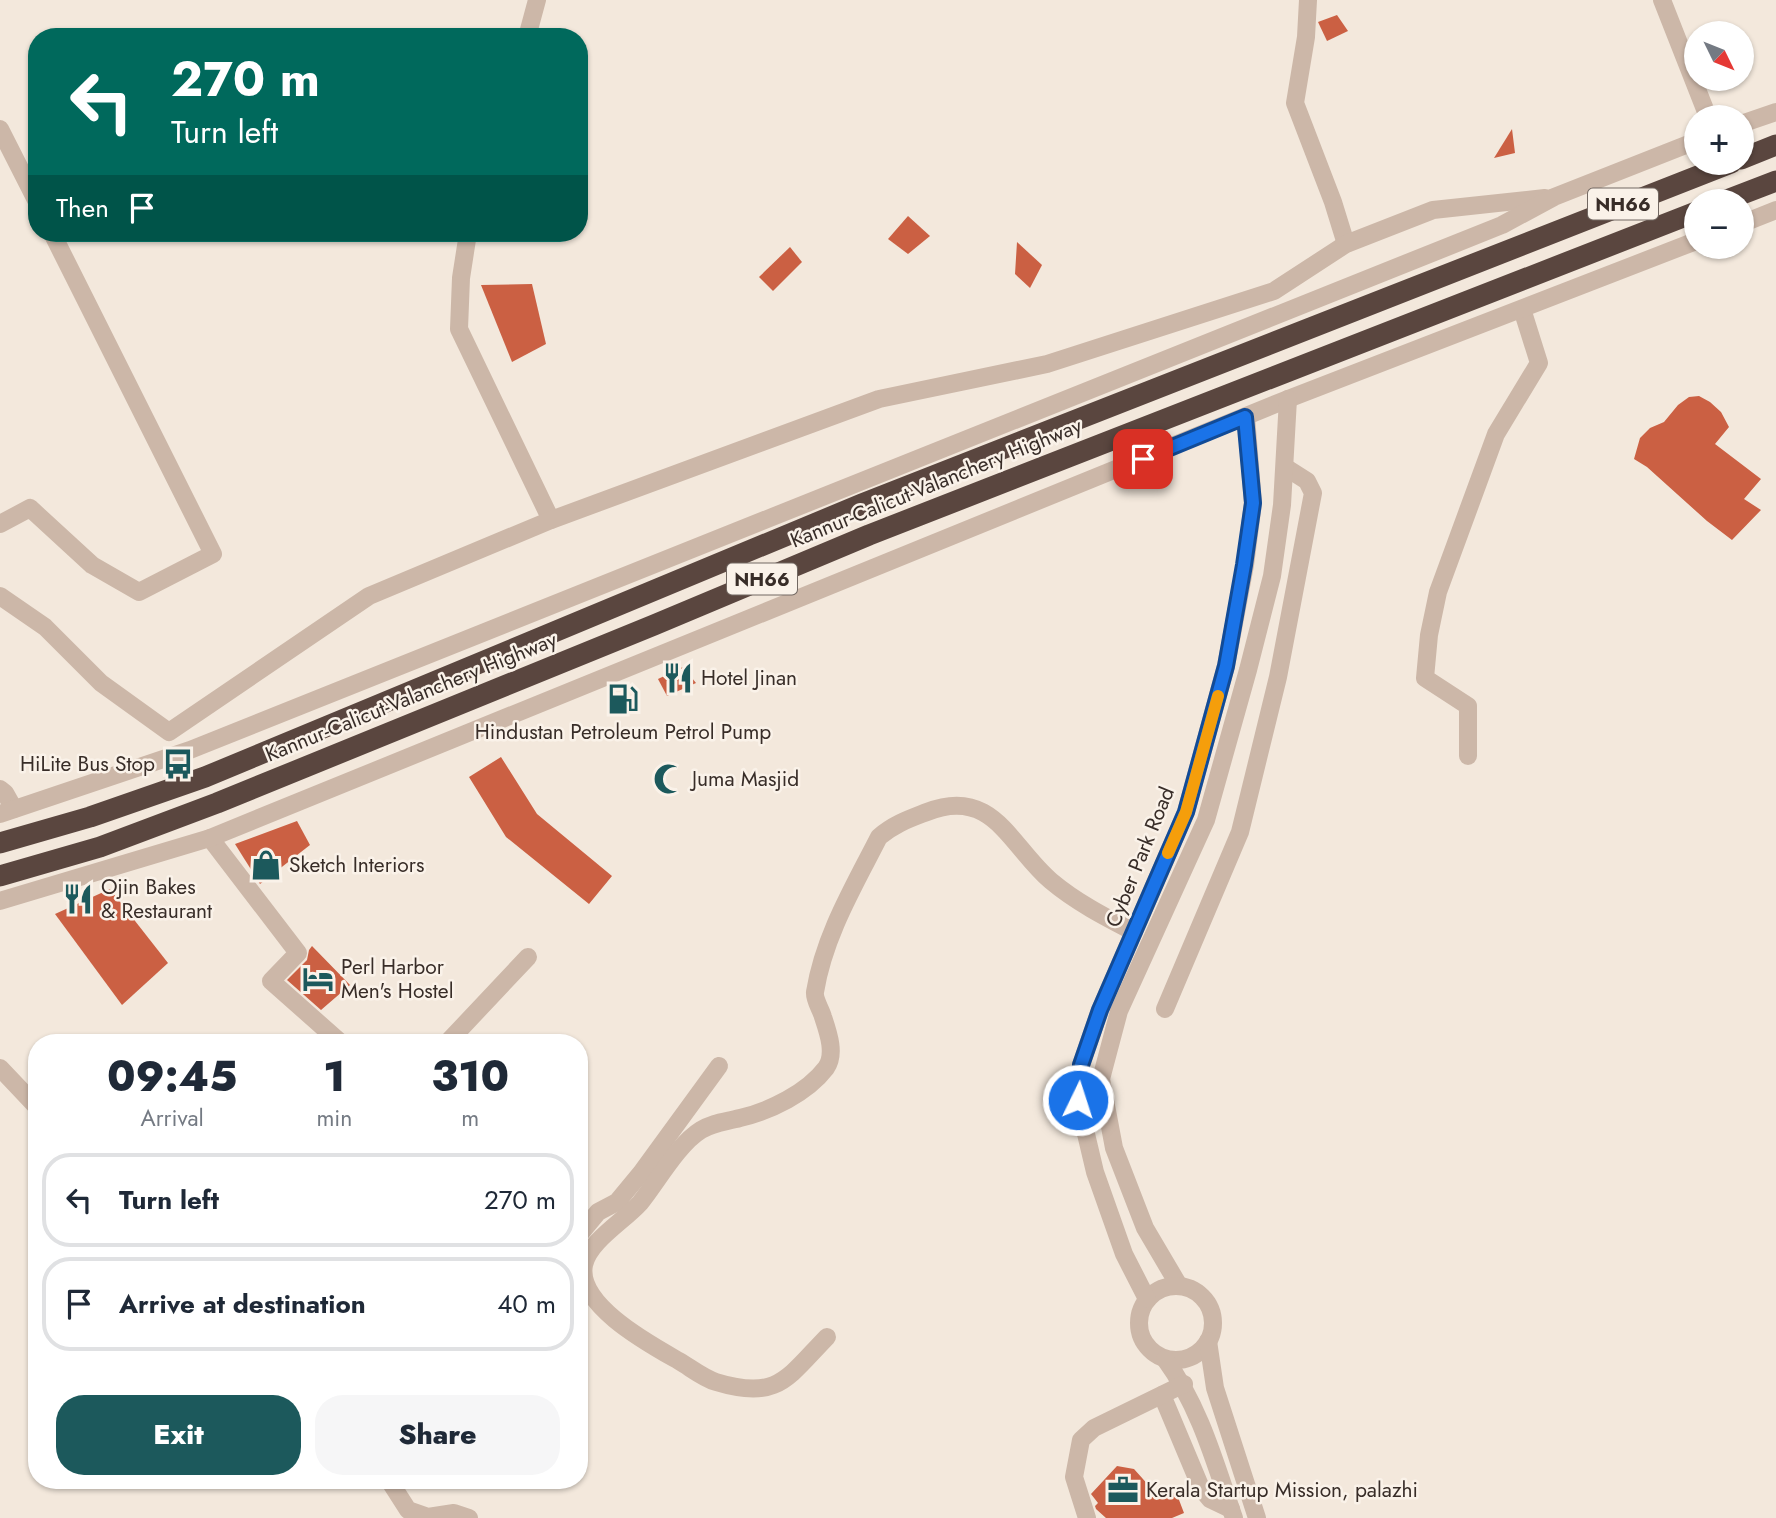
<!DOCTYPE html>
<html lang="en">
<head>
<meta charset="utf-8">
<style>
  body { margin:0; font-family:Jost,sans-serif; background:#f6f6f7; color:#1f2937; height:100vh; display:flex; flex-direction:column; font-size:26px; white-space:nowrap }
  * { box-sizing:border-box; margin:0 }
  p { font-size:23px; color:#747a83 }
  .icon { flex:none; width:38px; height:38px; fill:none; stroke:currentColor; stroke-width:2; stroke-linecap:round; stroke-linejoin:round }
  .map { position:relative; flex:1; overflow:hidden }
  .drawer { position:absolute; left:28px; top:1034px; width:560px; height:455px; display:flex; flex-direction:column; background:#fff; border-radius:28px; box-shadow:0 2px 5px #0004 }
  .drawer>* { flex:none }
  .guide { position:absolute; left:28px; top:28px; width:560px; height:214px; border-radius:28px; box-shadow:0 2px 5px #0004; background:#00695c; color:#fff; overflow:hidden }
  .needle { width:46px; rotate:133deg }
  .fabs { position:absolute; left:1684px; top:21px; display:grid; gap:14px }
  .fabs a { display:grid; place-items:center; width:70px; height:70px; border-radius:50%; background:#fff; box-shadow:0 2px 5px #0004; font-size:35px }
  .pin { position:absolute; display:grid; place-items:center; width:60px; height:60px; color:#fff; margin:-30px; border-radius:14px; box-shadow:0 4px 10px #0006 }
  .me { position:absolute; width:77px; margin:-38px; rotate:4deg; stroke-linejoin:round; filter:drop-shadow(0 0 5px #0008) }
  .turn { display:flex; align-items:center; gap:24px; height:147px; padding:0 28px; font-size:32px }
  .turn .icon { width:91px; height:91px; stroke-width:2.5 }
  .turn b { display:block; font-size:49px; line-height:60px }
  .then { display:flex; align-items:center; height:66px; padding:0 28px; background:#0003; gap:14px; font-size:26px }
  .eta { display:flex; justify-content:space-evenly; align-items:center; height:119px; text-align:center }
  .eta b { font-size:42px; font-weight:800; line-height:49px }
  .button { display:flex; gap:14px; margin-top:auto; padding:14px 28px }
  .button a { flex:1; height:80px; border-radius:28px; background:#1c595c; color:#fff; font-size:28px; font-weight:800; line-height:80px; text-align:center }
  .button a+a { background:#f6f6f7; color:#1f2937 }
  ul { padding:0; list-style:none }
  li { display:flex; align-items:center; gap:21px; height:94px; margin:0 14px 10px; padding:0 14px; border:4px solid #e0e1e3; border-radius:28px }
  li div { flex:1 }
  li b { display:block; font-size:26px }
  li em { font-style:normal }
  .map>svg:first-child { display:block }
  .building { fill:#cb6043 }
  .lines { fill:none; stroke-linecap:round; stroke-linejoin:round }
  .minor { stroke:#ccb7a8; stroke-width:18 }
  .highway { stroke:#5a463f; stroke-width:21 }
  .route-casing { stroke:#114b97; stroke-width:18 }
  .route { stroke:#1a73e8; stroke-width:12 }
  .slow { stroke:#f59e0b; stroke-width:12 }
  .labels { text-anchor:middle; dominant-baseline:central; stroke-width:5; stroke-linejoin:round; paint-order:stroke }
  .shield { fill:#faf2e9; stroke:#726862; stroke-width:2 }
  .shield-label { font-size:19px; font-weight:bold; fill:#382d28 }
  .street-label { font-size:21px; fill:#382d28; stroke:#faf2e9 }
  .poi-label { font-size:21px; fill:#382d28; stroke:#faf2e9; text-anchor:start }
</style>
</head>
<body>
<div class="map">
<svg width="1776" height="1518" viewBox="0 0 1776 1518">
  <rect width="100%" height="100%" fill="#f3e8dc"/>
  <g class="building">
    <path d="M1337 15 1348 31 1327 41 1318 22Z"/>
    <path d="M1512 129 1515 153 1494 158Z"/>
    <path d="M908 216 930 236 908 254 888 239Z"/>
    <path d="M1017 242 1042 265 1030 288 1015 274Z"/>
    <path d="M790 247 802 262 773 291 759 277Z"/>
    <path d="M532 284 546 344 512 362 481 285Z"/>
    <path d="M1699 396 1710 402 1721 412 1729 427 1715 444 1761 479 1744 499 1761 510 1732 540 1707 521 1647 467 1634 459 1640 438 1650 428 1664 422 1678 405 1689 397Z"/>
    <path d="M683 667 696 683 667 696 658 679Z"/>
    <path d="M501 757 537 814 612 876 589 904 506 837 469 777Z"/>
    <path d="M297 821 310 845 260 884 235 844Z"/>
    <path d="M110 889 168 963 122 1005 55 914Z"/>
    <path d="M312 946 350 985 321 1010 287 980 307 960 309 950Z"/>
    <path d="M1117 1466 1134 1469 1151 1488 1156 1500 1176 1492 1184 1513 1172 1518H1106L1096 1509 1095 1506 1098 1503 1091 1494Z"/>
  </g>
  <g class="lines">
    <g class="minor">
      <path d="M1308 0 1306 37 1295 103 1333 202 1346 244"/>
      <path d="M1662 0 1708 117"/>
      <path d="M527 37 537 0"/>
      <path d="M1741 124 1776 112"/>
      <path d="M0 129 37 202"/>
      <path d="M1741 224 1776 210"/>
      <path d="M468 233 461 278 459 329 551 520"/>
      <path d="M0 524 30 508 92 565 139 592 213 554 52 233"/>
      <path d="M0 596 45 627 101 683 169 732 369 596 551 520 879 399 1047 364 1274 291 1346 244 1433 210 1545 198"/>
      <path d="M1468 756V706L1425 678 1429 635 1438 592 1496 434 1539 363 1522 309"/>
      <path d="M0 789 5 793 14 809"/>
      <path d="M0 814 190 750 1502 225 1554 197 1696 141"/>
      <path d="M210 838 298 953 271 981 341 1043"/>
      <path d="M0 901 210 838 1288 399 1696 241"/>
      <path d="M1165 1009 1240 832 1278 677 1313 493 1307 481 1285 467"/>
      <path d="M447 1043 528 957"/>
      <path d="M0 1068 37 1107"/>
      <path d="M579 1235 598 1212 617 1202 641 1173 719 1066"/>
      <path d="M1178 1284 1145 1228 1114 1148 1101 1079 1119 1011 1206 820 1248 670 1272 576 1282 505 1288 399"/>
      <circle cx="1176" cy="1323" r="37"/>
      <path d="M1147 1299 1124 1254 1095 1172 1078 1100 1081 1065 1100 1010 1186 812 1226 666 1245 565 1253 503 1246 417"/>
      <path d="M827 1337C787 1378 778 1401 716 1382 703 1378 691 1368 679 1361 651 1345 576 1305 584 1265 589 1241 624 1221 640 1203 657 1182 678 1144 701 1130 714 1122 725 1122 740 1118 770 1111 807 1093 826 1068 836 1054 828 1032 823 1017 821 1009 814 1000 815 992 824 936 854 886 879 837 894 824 909 819 927 812 993 786 1010 846 1051 881 1076 902 1105 917 1134 932"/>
      <path d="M1208 1341 1215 1388 1257 1518"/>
      <path d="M1165 1359C1200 1407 1215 1463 1234 1518"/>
      <path d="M1162 1395 1201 1488 1210 1499 1231 1509"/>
      <path d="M392 1480V1485L408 1510 428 1517 454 1513 469 1518"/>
      <path d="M1087 1518 1074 1477 1081 1440 1094 1428 1184 1384"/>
    </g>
    <g class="highway">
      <path d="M1741 159 1776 145"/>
      <path d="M1724 201 1776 181"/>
      <path d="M0 843 90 817 205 777 862 504 1731 163"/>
      <path d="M0 876 100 847 217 803 654 625 869 535 1696 212"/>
    </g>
  </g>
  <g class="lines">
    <g class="route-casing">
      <path id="route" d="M1078 1100 1081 1065 1100 1010 1186 812 1226 666 1244 565 1253 503 1245 417 1143 459"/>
    </g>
    <use href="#route" class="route"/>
    <path class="slow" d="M1168 853 1186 812 1218 696"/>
  </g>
  <defs>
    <g id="restaurant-bare" transform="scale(2.415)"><path d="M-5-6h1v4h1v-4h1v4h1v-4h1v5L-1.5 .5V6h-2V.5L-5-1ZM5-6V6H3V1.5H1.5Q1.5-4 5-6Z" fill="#1c595c" stroke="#faf2e9" stroke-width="2.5" paint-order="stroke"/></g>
    <g id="fuel-bare" transform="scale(2.415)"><path d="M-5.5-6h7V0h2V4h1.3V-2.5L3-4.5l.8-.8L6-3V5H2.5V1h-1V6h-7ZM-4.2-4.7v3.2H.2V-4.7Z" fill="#1c595c" stroke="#faf2e9" stroke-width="2.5" paint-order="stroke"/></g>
    <g id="bus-bare" transform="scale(2.415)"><path d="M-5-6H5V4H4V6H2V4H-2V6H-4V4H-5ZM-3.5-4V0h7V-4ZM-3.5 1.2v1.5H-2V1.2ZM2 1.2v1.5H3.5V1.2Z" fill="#1c595c" stroke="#faf2e9" stroke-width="2.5" paint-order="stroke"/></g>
    <g id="mosque-bare" transform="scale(2.415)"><path d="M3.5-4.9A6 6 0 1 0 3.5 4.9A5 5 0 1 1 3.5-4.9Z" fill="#1c595c" stroke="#faf2e9" stroke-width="2.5" paint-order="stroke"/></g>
    <g id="shop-bare" transform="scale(2.415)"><path d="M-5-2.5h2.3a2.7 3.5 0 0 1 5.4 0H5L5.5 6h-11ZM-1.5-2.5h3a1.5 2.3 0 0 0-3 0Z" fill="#1c595c" stroke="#faf2e9" stroke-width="2.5" paint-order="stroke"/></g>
    <g id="hotel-bare" transform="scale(2.415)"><path d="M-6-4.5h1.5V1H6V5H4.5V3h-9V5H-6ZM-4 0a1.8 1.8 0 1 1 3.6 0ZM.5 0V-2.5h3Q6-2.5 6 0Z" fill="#1c595c" stroke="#faf2e9" stroke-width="2.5" paint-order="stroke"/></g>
    <g id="office-bare" transform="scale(2.415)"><path d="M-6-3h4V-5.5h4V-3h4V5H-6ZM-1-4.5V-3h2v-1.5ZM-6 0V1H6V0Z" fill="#1c595c" stroke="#faf2e9" stroke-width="2.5" paint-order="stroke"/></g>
  </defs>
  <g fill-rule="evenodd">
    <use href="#restaurant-bare" x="678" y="678"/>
    <use href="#fuel-bare" x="623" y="699"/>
    <use href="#bus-bare" x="178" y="764"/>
    <use href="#mosque-bare" x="669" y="779"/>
    <use href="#shop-bare" x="266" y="865"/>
    <use href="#restaurant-bare" x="78" y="899"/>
    <use href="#hotel-bare" x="318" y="979"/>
    <use href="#office-bare" x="1123" y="1490"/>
  </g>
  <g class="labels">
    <g class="shield">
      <rect x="1588" y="188.5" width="70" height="31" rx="5"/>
      <rect x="727" y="563.5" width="70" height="31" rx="5"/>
    </g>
    <g class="shield-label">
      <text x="1623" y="204">NH66</text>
      <text x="762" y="579">NH66</text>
    </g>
    <g class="street-label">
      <text transform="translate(936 483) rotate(-22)">Kannur-Calicut-Valanchery Highway</text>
      <text transform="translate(411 697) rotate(-22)">Kannur-Calicut-Valanchery Highway</text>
      <text transform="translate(1140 857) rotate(-68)">Cyber Park Road</text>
    </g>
    <g class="poi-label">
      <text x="701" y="678">Hotel Jinan</text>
      <text x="623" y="732" text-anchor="middle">Hindustan Petroleum Petrol Pump</text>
      <text x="155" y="764" text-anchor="end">HiLite Bus Stop</text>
      <text x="692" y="779">Juma Masjid</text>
      <text x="289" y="865">Sketch Interiors</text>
      <text x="101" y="887">Ojin Bakes<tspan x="101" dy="24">&amp; Restaurant</tspan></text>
      <text x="341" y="967">Perl Harbor<tspan x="341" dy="24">Men's Hostel</tspan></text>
      <text x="1146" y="1490">Kerala Startup Mission, palazhi</text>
    </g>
  </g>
</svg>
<div class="fabs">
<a><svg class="needle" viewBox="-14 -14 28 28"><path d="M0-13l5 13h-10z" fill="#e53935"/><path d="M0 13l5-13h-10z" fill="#747a83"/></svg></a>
<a>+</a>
<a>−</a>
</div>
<div class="pin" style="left:1143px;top:459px;background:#d93025"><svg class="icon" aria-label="arrive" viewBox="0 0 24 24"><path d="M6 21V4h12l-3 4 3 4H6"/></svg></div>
<svg class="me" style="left:1078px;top:1100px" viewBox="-20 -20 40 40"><circle r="17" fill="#1a73e8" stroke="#fff" stroke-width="3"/><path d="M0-11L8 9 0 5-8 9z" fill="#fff"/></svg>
<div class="guide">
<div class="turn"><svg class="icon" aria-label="left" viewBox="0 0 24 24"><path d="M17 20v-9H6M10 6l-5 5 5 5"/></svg><div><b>270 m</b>Turn left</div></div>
<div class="then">Then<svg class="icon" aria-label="arrive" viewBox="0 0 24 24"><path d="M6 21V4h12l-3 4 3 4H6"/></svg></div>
</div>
<section class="drawer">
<div class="eta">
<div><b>09:45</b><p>Arrival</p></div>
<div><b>1</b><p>min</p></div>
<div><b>310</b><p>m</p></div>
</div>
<ul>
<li><svg class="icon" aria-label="left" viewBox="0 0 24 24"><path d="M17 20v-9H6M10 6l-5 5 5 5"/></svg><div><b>Turn left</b></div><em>270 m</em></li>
<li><svg class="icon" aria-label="arrive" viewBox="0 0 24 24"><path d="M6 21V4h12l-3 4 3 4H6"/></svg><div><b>Arrive at destination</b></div><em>40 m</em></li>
</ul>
<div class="button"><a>Exit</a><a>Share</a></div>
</section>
</div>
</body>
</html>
